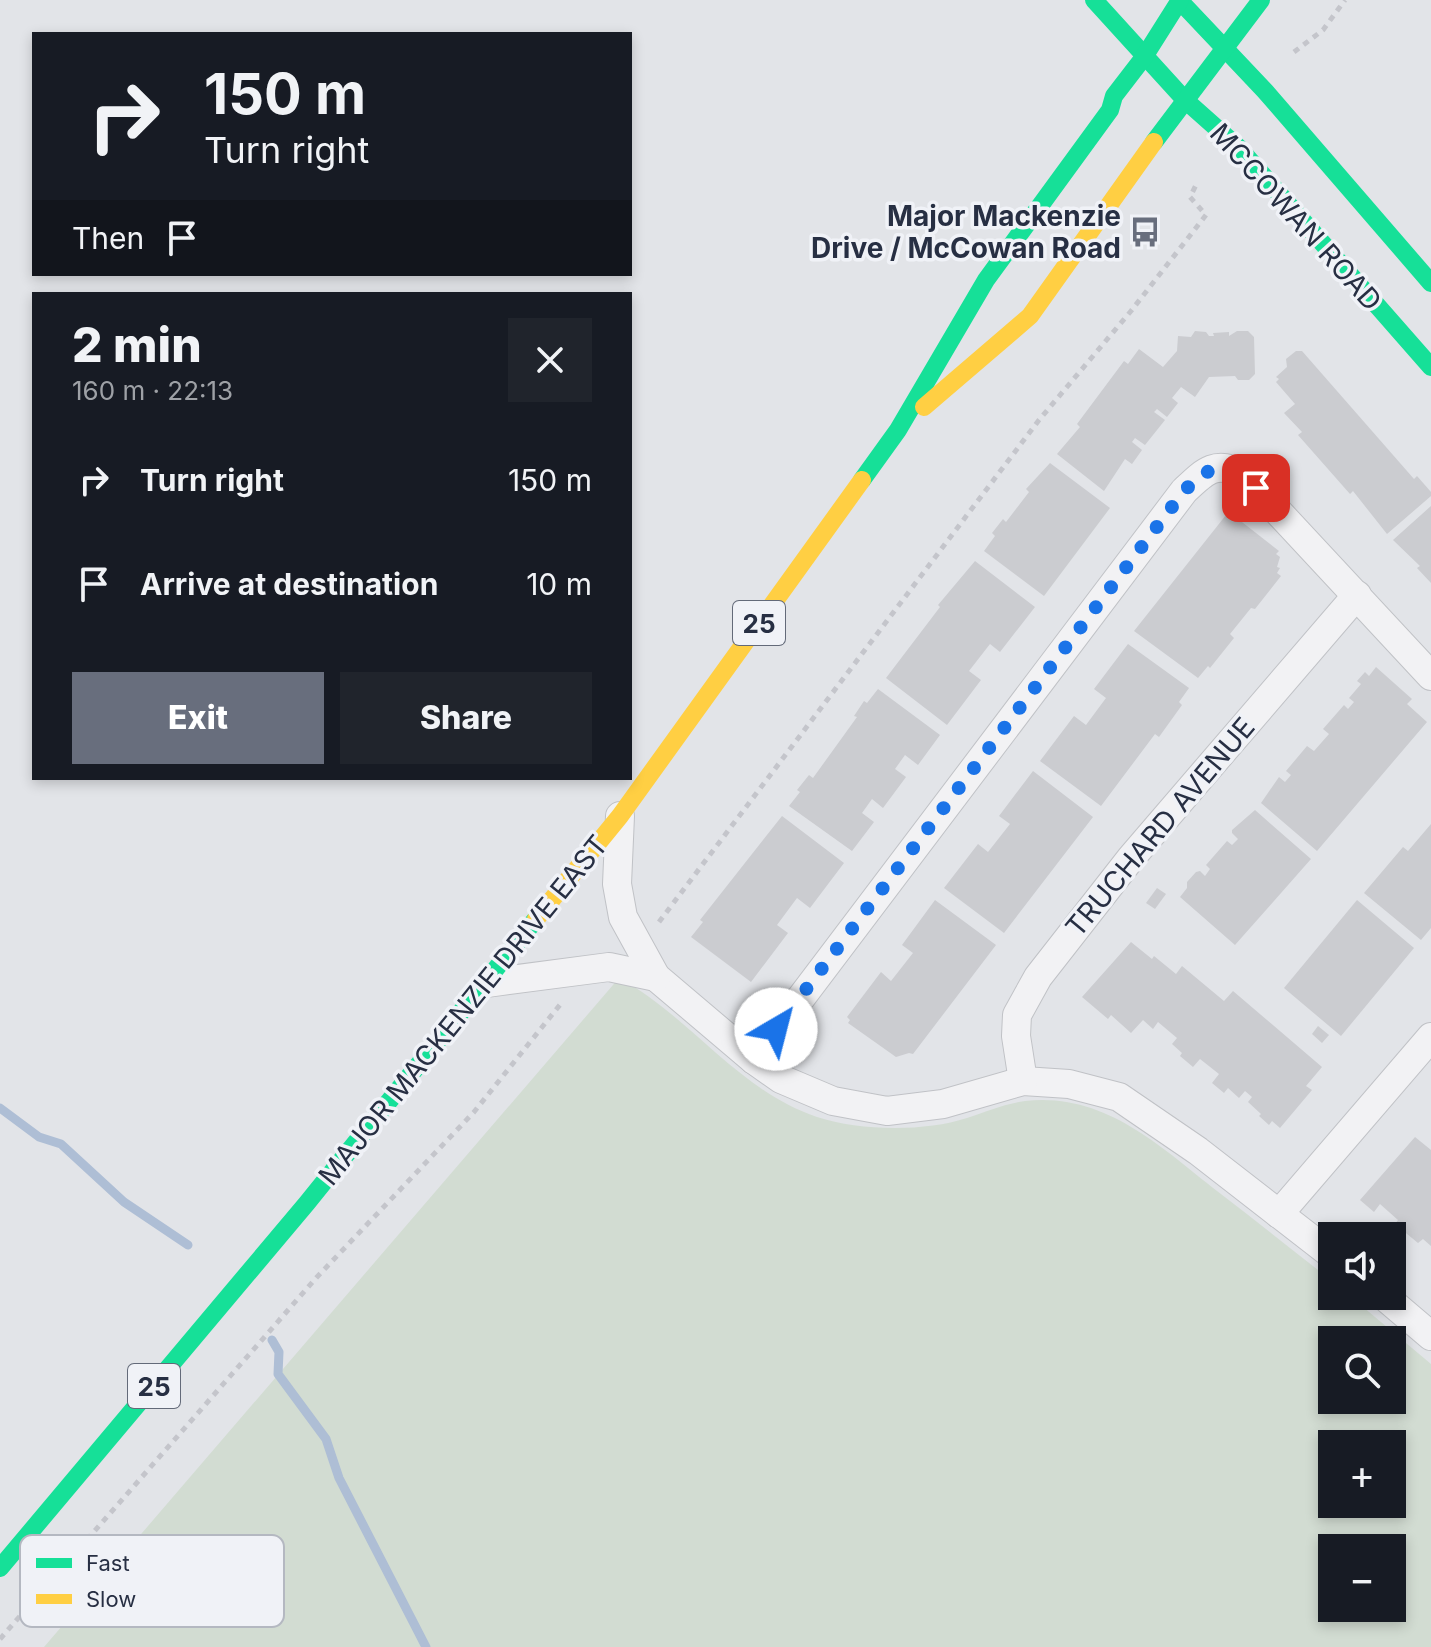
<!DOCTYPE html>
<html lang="en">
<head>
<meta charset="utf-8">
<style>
  body { margin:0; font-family:Inter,sans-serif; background:#20242c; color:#f1f3f6; height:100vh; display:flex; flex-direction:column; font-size:30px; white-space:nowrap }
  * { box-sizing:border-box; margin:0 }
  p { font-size:26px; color:#9ea1a6 }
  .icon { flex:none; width:44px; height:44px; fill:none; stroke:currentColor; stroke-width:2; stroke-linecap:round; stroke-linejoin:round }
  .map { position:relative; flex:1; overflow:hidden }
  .sheet { position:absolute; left:32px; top:292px; width:600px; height:488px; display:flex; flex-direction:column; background:#171b24; border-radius:0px; box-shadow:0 4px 12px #0003 }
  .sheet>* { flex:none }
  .top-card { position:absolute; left:32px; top:32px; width:600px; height:244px; border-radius:0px; box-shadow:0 4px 12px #0003; background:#171b24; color:#f1f3f6; overflow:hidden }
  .controls { position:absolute; left:1318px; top:1222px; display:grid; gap:16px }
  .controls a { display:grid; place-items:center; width:88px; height:88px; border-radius:0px; background:#171b24; box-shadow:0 4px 12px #0003; font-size:40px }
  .pin { position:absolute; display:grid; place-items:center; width:68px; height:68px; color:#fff; margin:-34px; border-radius:16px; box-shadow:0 4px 12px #0006 }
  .me { position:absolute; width:88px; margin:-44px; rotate:37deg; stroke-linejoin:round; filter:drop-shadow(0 0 6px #0008) }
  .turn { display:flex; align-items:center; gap:28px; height:168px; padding:0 40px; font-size:36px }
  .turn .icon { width:104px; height:104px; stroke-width:2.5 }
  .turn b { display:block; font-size:56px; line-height:68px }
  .then { display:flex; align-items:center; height:76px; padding:0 40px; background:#0003; gap:16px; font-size:30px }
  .round { display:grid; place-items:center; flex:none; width:84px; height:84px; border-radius:0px; background:#20242c }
  .overview { display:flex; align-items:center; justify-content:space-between; height:136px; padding:0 40px }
  h1 { font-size:48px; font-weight:800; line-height:60px }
  .primary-button { display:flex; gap:16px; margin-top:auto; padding:16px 40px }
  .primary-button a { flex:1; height:92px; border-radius:0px; background:#686e7d; color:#fff; font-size:32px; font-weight:800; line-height:92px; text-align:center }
  .primary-button a+a { background:#20242c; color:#f1f3f6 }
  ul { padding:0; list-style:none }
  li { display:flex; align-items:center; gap:24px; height:104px; padding:0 40px }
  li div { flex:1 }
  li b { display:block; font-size:30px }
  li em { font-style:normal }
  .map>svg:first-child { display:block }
  .green { fill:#d2dcd2; fill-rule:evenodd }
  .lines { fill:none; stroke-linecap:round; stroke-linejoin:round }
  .stream { stroke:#aebed5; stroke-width:9 }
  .building { fill:#cbccd0 }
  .street-casing { stroke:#c0c2c6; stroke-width:30 }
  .path { stroke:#c4c5cb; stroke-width:5; stroke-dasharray:6 6; stroke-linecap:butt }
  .street { stroke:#f2f2f4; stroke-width:28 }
  .fast { stroke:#16e098; stroke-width:18 }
  .slow { stroke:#ffcf43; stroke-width:18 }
  .route { stroke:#1a73e8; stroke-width:14; stroke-dasharray:0 25.2 }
  .labels { text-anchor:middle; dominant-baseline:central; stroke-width:7; stroke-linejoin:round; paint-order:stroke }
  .shield { fill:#f0f2f7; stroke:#636a79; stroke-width:2 }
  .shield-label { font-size:26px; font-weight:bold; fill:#272f43 }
  .poi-label { font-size:28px; font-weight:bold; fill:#272f43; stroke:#f0f2f7; text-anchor:end }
  .street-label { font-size:28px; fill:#272f43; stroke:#f0f2f7 }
  .key { fill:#f0f2f7; stroke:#b4b8c1; stroke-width:2 }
  .key-label { font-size:22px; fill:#272f43 }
</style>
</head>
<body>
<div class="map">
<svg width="1431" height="1647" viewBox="0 0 1431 1647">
  <rect width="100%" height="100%" fill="#e2e4e8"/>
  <path class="green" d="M619 978C690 1016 737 1090 817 1117 860 1131 924 1132 967 1118 988 1111 1003 1104 1025 1101 1104 1092 1160 1146 1217 1191 1256 1221 1294 1251 1332 1281V1296H1350L1431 1364V1647H44ZM1332 1340H1392V1400H1332ZM1332 1444H1392V1504H1332ZM1332 1548H1392V1608H1332Z"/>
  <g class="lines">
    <g class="stream">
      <path d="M0 1108 39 1137 61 1144 124 1202 188 1245"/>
      <path d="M272 1340 279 1352 278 1374 326 1439 339 1478 426 1647"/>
    </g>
  </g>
  <g class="building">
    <path d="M1195 331 1206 332 1209 336H1214L1213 333 1229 332V336L1237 331H1248L1254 337 1255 374 1249 380H1238L1235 376 1209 377 1195 397 1181 387 1172 398 1178 403 1167 417 1157 409 1154 412 1165 420 1145 445 1135 438 1132 442 1142 450 1132 464 1125 459 1104 491 1057 454 1080 427 1077 424 1124 361 1128 364 1139 349 1163 367 1177 351 1178 336 1191 337Z"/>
    <path d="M1296 351H1302L1414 479 1417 476 1431 492V496L1387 534 1353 491 1350 494 1298 435 1302 432 1284 413 1295 404 1276 382 1279 379 1276 377 1287 367 1286 359Z"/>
    <path d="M1050 463 1110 508 1044 596 984 551 995 536 992 533 1003 519 1006 522 1029 492 1026 489Z"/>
    <path d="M1431 506V583L1417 568 1420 566 1393 540Z"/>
    <path d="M1226 515 1230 519 1233 515 1279 551 1276 554 1280 557 1277 567 1280 568 1277 573 1281 576 1255 609 1251 608 1230 634 1234 638 1210 668 1208 666 1198 678 1134 631Z"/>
    <path d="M975 561 1035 607 1000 652 990 644 969 671 981 680 947 725 886 678 940 607 938 605Z"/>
    <path d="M1128 644 1189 688 1179 702 1182 705 1159 737 1155 734 1101 806 1040 761 1074 716 1086 725 1106 698 1094 689Z"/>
    <path d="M1376 667 1412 699 1407 704 1427 722 1317 851 1261 803 1279 777 1285 782 1291 775 1286 771 1307 746 1314 751 1329 734 1323 729 1344 705 1348 709 1354 702 1349 698 1361 684 1357 681 1365 672 1369 676Z"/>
    <path d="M878 689 940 735 918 765 905 755 895 769 906 777 883 808 872 799 862 813 874 822 852 851 789 806 800 792 797 790 809 775 813 778 857 717 854 716 864 701 867 703Z"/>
    <path d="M1033 771 1093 817 1004 933 944 888 978 844 988 852 1010 824 999 816Z"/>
    <path d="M1255 810 1311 859 1235 945 1180 897 1187 888V882L1196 872 1200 871 1205 876 1210 869 1206 865 1227 841 1232 845 1238 839 1232 833V830Z"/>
    <path d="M782 816 844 863 810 908 797 898 777 925 788 933 751 982 691 937 703 922 700 920Z"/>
    <path d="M1431 824V928L1421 940 1364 893 1403 847 1408 851Z"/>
    <path d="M1157 888 1166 894 1155 909 1146 903Z"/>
    <path d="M935 900 996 945 913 1054 909 1053 896 1057 848 1023 850 1020 847 1017 881 972 891 981 913 953 902 945Z"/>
    <path d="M1357 900 1414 948 1341 1036 1284 988Z"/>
    <path d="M1131 942 1152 959 1154 956 1176 974 1182 966 1224 1001 1233 991 1322 1067 1306 1086 1312 1090 1280 1128 1272 1121 1269 1125 1259 1116 1261 1114 1248 1102 1252 1097 1245 1091 1239 1098 1228 1088 1224 1093 1212 1083 1219 1074 1200 1059 1193 1067 1180 1056 1182 1053 1172 1044 1177 1038 1158 1022 1153 1029 1143 1020 1131 1033 1111 1015 1108 1019 1082 997Z"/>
    <path d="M1318 1026 1329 1035 1322 1043 1312 1034Z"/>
    <path d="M1415 1137 1431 1150V1246L1423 1239 1418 1243 1395 1224 1398 1220 1380 1204 1374 1212 1360 1200Z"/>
  </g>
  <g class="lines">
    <g class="street-casing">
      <g id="street">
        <path d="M620 816 617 884 623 917 656 977 754 1060 781 1079 833 1101 887 1111 943 1104 1023 1081 1069 1084 1119 1097 1198 1151 1332 1255"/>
        <path d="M487 983 609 967 656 977"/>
        <path d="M754 1060 1184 491C1205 471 1215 460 1243 474L1431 676"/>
        <path d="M1023 1081 1016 1036 1017 1015 1038 977 1131 858 1357 595"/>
        <path d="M1279 1214 1431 1037"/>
        <path d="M1384 1296 1431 1336"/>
      </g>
    </g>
    <g class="path">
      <path d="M1294 52 1323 30 1345 0"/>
      <path d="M659 922 1039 420 1131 311 1206 215 1190 197 1196 185"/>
      <path d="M0 1639 317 1277 474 1112 563 1001"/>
    </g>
    <use href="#street" class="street"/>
    <g class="fast">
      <path d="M1094 0 1185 100 1239 148 1431 367"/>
      <path d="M1179 0 1265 91 1431 283"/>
      <path d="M1154 142 1261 0"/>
      <path d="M862 480 898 430 986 280 1110 110 1114 96 1144 57 1180 0"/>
      <path d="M0 1568 307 1203 536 919"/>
    </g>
    <g class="slow">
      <path d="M924 407 1030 316 1154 142"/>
      <path d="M536 919 620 816 862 480"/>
    </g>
  </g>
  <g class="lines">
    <path class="route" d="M776 1029 1184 491C1212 464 1227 457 1256 488"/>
  </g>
  <defs>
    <g id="bus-bare" transform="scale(2.4)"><path d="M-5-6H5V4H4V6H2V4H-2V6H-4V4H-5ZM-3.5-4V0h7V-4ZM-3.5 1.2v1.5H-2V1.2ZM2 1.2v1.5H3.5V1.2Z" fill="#686e7d" stroke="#f0f2f7" stroke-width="2.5" paint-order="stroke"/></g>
  </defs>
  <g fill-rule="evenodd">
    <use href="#bus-bare" x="1145" y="232"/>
  </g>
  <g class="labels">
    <g class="shield">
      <rect x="733" y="601" width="52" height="44" rx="6"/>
      <rect x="128" y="1364" width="52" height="44" rx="6"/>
    </g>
    <g class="shield-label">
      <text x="759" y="623">25</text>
      <text x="154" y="1386">25</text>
    </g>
    <g class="poi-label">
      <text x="1121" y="216">Major Mackenzie<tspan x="1121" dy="32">Drive / McCowan Road</tspan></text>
    </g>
    <g class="street-label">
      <text transform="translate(1296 217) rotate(48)">MCCOWAN ROAD</text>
      <text transform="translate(1160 827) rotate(-50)">TRUCHARD AVENUE</text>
      <text transform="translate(463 1010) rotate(-51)">MAJOR MACKENZIE DRIVE EAST</text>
    </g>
  </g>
  <rect x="20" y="1535" width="264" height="92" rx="12" class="key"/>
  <rect x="36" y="1558" width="36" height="10" fill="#16e098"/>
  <rect x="36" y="1594" width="36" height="10" fill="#ffcf43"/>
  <g class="key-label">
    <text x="86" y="1571">Fast</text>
    <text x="86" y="1607">Slow</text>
  </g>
</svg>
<div class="controls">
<a><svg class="icon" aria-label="sound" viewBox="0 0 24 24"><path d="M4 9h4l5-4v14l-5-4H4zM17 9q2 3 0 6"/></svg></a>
<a><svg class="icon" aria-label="search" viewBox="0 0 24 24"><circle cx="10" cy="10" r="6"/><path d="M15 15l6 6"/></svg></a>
<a>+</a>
<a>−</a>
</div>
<div class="pin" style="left:1256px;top:488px;background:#d93025"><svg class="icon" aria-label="arrive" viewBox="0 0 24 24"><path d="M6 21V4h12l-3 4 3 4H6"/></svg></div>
<svg class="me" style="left:776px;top:1029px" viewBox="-20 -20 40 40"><circle r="19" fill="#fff"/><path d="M0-13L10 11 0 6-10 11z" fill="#1a73e8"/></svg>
<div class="top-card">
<div class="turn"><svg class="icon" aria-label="right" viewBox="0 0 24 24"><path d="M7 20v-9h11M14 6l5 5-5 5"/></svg><div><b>150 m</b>Turn right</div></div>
<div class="then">Then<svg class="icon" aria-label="arrive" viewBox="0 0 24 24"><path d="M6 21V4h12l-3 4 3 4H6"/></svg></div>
</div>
<section class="sheet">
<div class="overview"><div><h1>2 min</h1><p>160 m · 22:13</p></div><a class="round"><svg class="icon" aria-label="close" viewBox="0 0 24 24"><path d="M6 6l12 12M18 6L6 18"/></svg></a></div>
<ul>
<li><svg class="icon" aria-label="right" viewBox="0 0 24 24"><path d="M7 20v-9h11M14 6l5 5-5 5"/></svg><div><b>Turn right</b></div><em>150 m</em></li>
<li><svg class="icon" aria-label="arrive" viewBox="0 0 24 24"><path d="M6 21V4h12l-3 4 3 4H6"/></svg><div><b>Arrive at destination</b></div><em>10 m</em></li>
</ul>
<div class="primary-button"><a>Exit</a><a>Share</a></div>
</section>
</div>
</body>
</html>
